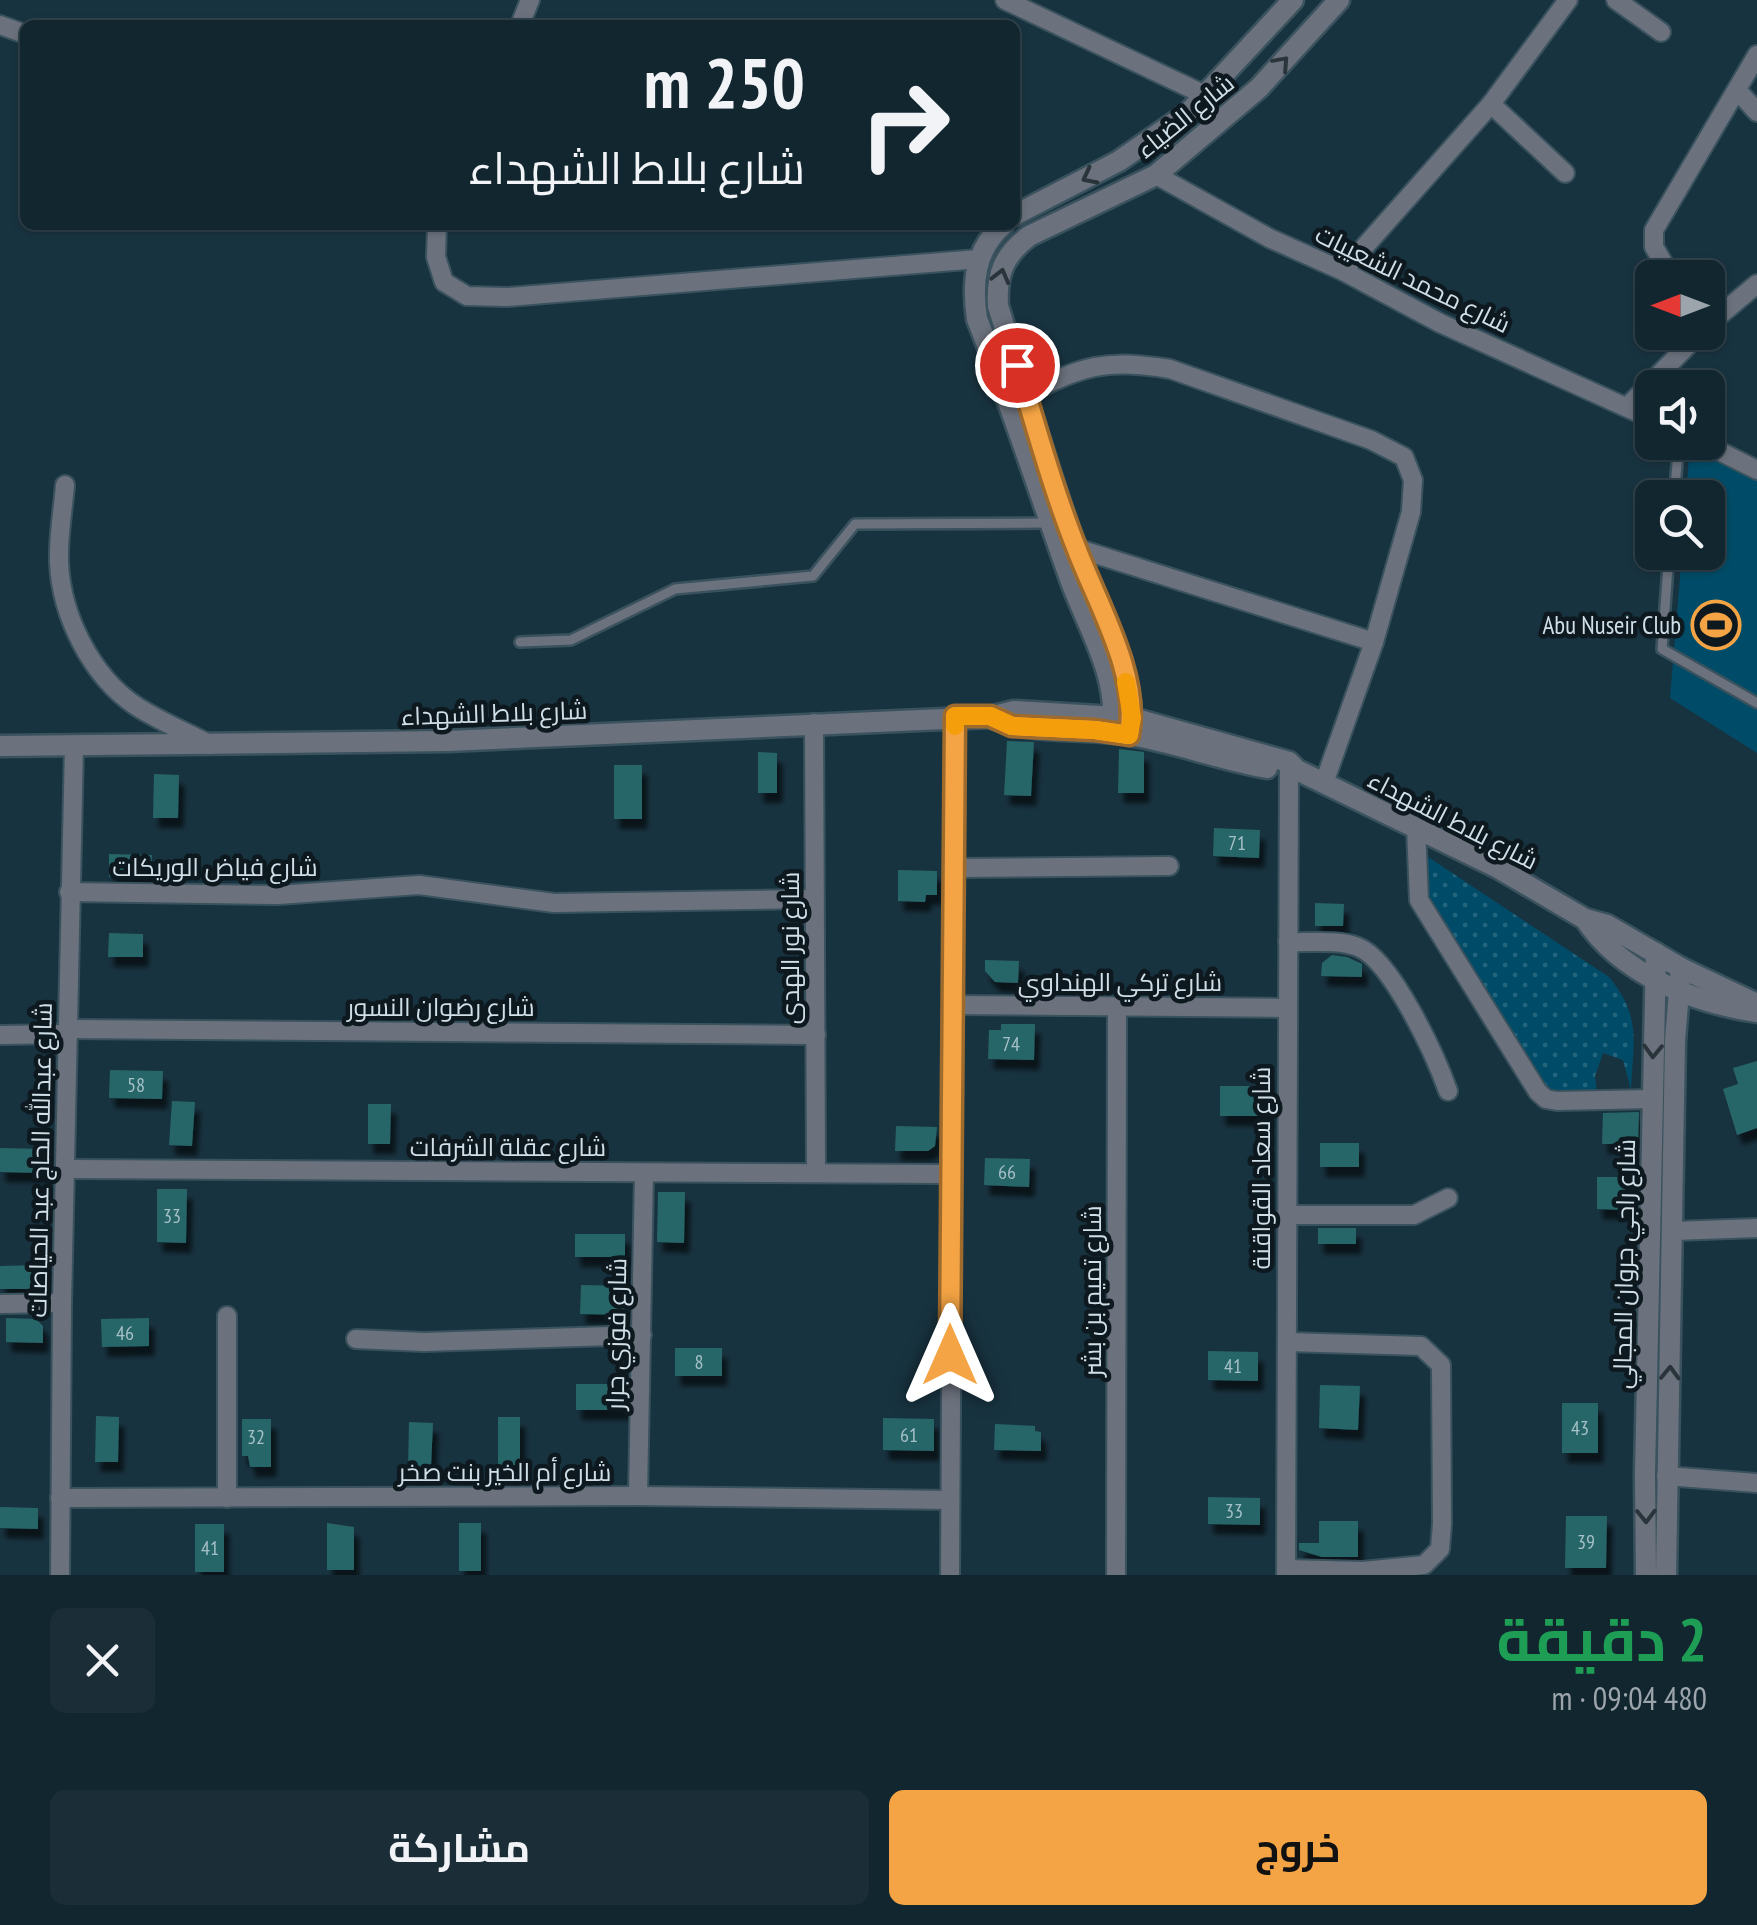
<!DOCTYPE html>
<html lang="ar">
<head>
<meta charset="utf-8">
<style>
  body { margin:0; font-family:"PT Sans Narrow",Cairo,sans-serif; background:#1b2e38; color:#f1f3f6; direction:rtl; height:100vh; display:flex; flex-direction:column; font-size:38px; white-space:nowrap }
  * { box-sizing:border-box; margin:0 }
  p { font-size:32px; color:#9ca5ab }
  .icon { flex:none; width:55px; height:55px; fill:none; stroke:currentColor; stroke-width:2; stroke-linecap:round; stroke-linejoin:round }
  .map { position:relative; height:1575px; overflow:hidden; direction:ltr }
  .sheet { display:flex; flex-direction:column; background:#122630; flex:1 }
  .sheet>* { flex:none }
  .banner { position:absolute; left:20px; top:20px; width:1000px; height:210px; border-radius:15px; box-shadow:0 2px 8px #0004,0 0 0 2px #31434c; direction:rtl; background:#122630; color:#f1f3f6; overflow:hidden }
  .needle { width:65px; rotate:270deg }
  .controls { position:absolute; left:1635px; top:260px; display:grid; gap:20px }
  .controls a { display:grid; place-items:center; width:90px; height:90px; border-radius:15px; background:#122630; box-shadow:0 2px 8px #0004,0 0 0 2px #31434c; font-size:50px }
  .pin { position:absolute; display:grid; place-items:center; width:85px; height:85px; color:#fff; margin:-42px; border:5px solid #fff; border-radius:50%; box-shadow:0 2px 10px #0007 }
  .me { position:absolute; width:110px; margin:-55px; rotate:0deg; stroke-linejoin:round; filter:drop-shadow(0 0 8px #0008) }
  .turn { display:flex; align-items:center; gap:35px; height:210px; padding:0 50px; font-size:45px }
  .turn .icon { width:130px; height:130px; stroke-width:2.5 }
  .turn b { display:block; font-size:70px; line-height:85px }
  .round { display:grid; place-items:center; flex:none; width:105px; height:105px; border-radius:15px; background:#1b2e38 }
  .headline { display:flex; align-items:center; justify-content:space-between; height:170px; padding:0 50px }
  h1 { font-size:60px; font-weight:700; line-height:75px; color:#1e9e55 }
  .primary-button { display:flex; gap:20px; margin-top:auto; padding:20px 50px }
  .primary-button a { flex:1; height:115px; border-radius:15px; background:#f4a444; color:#111; font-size:40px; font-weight:700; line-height:115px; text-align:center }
  .primary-button a+a { background:#1b2e38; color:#f1f3f6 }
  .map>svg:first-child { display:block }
  .park { fill:url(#park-dots) }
  .garden { fill:#004c68 }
  .building { fill:#286567; filter:url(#shadow) }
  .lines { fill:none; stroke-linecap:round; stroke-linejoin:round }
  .service-casing { stroke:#39525e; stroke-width:14 }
  .minor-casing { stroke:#39525e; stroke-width:22 }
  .tertiary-casing { stroke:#39525e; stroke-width:25 }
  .service { stroke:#6c727d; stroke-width:9 }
  .minor { stroke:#6c727d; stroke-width:18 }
  .tertiary { stroke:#6c727d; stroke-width:20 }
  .oneway { stroke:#2a343b }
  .route-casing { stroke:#9f6b2c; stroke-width:25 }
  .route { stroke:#f4a444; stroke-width:18 }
  .slow { stroke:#f59e0b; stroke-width:18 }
  .labels { text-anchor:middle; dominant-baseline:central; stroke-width:9; stroke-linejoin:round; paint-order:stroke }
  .number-label { font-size:20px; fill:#a5c0c7 }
  .street-label { font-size:25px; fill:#cfdee7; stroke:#0e191f }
  .poi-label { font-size:25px; fill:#cfdee7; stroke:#0e191f; text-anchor:end }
</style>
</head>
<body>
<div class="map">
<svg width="1757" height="1575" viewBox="0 0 1757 1575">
  <defs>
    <pattern id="park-dots" width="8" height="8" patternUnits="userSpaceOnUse" patternTransform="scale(2.5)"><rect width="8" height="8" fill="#004c68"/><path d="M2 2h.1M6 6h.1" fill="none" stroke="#24657e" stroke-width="1.8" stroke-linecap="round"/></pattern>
    <filter id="shadow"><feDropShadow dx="5.5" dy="10" stdDeviation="2.5" flood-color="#0009"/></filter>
  </defs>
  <rect width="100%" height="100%" fill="#183340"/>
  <path class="park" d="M1422 853 1609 977C1642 1017 1633 1042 1631 1090L1623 1060 1603 1053 1595 1076 1597 1095H1550L1420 897Z"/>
  <path class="garden" d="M1690 444 1757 477V753L1670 698 1682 553 1708 552V498L1686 497Z"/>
  <g class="building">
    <path d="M1007 741 1034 742 1031 796 1004 795Z"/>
    <path d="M1119 749 1144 752V793H1118Z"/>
    <path d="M758 752 777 753V793H758Z"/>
    <rect x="614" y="765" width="28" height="54"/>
    <path d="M154 774 179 775 178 818H153Z"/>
    <path d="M1214 828 1260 830 1259 858 1213 856Z"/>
    <path d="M109 854 152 855 151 879 109 877Z"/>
    <path d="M898 870 937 871V895H926L925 902 898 901Z"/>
    <path d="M1315 903 1344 904 1343 926H1315Z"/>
    <path d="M109 933 143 934V957H108Z"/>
    <path d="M1332 955 1347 957 1362 964V977L1321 976 1322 963Z"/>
    <path d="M985 960 1019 961 1018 983 995 982 985 971Z"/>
    <path d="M1001 1024H1035L1034 1060 988 1059 989 1030H1001Z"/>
    <path d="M1757 1061V1128L1737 1135 1723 1089 1738 1084 1733 1068Z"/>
    <path d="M110 1070 163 1071 162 1099 109 1098Z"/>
    <path d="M1220 1086H1271L1267 1116H1220Z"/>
    <path d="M172 1101 195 1102 192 1146 169 1145Z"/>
    <path d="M368 1104H391L390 1144H368Z"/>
    <path d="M1639 1112 1638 1144H1602L1603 1113Z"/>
    <path d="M896 1126 937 1127 935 1146 928 1151H895Z"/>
    <rect x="1320" y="1143" width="39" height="24"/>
    <path d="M0 1148 44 1149 43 1173 0 1172Z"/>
    <path d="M985 1158 1030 1159 1029 1187 984 1185Z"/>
    <path d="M1597 1177H1626L1625 1210 1597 1209Z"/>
    <path d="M157 1189H187L186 1243 157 1242Z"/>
    <path d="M658 1192H685L684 1243 657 1242Z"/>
    <rect x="1318" y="1228" width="38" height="16"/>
    <rect x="575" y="1234" width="50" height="23"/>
    <path d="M40 1265 38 1281 29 1289H0V1266Z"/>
    <path d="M581 1285 629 1286V1315L580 1314Z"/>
    <path d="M6 1318 36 1319 43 1326V1343L6 1342Z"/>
    <path d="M149 1318V1346L102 1347 101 1319Z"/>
    <rect x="675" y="1348" width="47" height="28"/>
    <path d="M1208 1351 1258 1352V1381L1208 1380Z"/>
    <rect x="576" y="1384" width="50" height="26"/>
    <path d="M1320 1385 1360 1386 1358 1430 1319 1428Z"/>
    <rect x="1562" y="1403" width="36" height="50"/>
    <path d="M96 1416 119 1417 118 1462H95Z"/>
    <rect x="498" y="1417" width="22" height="48"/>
    <path d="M883 1418 934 1419V1451L883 1450Z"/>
    <path d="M242 1419H271V1467H250L248 1456H242Z"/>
    <path d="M409 1422 433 1423 431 1466H427L426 1471H408Z"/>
    <path d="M995 1424 1035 1426V1431L1041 1432V1451L994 1450Z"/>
    <path d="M1208 1497 1260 1498V1525L1208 1524Z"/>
    <path d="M0 1507 38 1508V1529L0 1528Z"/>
    <path d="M1566 1516H1607L1606 1568H1565Z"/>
    <path d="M1319 1521H1358V1557H1322L1299 1550V1543H1319Z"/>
    <path d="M327 1523 354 1527V1570H327Z"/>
    <rect x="459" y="1523" width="22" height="48"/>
    <rect x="195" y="1524" width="29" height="48"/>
  </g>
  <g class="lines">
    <g class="service-casing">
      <g id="service">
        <path d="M1674 498 1679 442"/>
        <path d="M1669 552 1662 649 1757 703"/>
        <path d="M520 642 571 640 675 589 813 576 855 524 1049 523"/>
      </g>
    </g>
    <g class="minor-casing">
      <g id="minor">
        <path d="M1005 0 1205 95"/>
        <path d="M1616 0 1661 32"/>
        <path d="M0 25 25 34"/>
        <path d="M520 25 530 0"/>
        <path d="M1738 91 1757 112"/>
        <path d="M1491 104 1565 173"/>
        <path d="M1156 175 1269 238 1343 271 1440 323 1652 419"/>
        <path d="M437 225 436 257 444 282 467 296 507 297 979 259"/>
        <path d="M1343 271 1491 104 1568 0"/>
        <path d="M1672 278 1654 247V230L1757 55"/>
        <path d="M1708 325 1757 284"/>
        <path d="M1026 394C1086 365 1103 359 1170 369L1371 440 1404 457 1413 480 1411 512 1374 642 1324 783"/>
        <path d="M1627 407 1701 332"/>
        <path d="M1701 442 1757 470"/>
        <path d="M65 485C63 510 58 537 59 562 61 615 91 676 136 706 159 721 186 732 211 745"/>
        <path d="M1076 548 1374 642"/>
        <path d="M814 723 816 1172"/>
        <path d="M1416 827 1419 900 1538 1092 1546 1099 1557 1101 1652 1099"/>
        <path d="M954 868 1169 866"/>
        <path d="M69 892 278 895 419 885 554 903 814 899"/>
        <path d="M1288 942C1309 943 1338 939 1358 947 1392 960 1436 1057 1448 1091"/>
        <path d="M952 1005 1287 1008"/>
        <path d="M67 1029 816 1035"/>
        <path d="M0 1035 67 1034"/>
        <path d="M66 1169 950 1174"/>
        <path d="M1286 1215H1414L1448 1198"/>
        <path d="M1674 1231 1757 1228"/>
        <path d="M0 1304 62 1303"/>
        <path d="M356 1339 424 1342 642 1335"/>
        <path d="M1666 1476 1757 1483"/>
        <path d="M638 1496 644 1173"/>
        <path d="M60 1498 638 1496 950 1500"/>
        <path d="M227 1498V1316"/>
        <path d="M1286 1569 1363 1571 1424 1565 1440 1549 1442 1524 1441 1365 1421 1346 1287 1342"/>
        <path d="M60 1575 62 1303 74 746"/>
        <path d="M950 1575 955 716"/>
        <path d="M1116 1575 1117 1007"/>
        <path d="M1286 1575 1289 762"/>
      </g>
    </g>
    <g class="tertiary-casing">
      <g id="tertiary">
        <path d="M1015 215 1119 161 1188 113 1293 0"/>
        <path d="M1003 225C974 250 972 284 977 319 1011 405 1039 492 1070 579 1087 627 1122 680 1111 732"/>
        <path d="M990 717C1033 735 1083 727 1129 735 1175 742 1220 760 1267 768"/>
        <path d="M1129 735C1140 673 1096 603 1075 546 1047 467 1023 386 998 306 996 274 1004 255 1029 236L1156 175 1259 88 1339 0"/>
        <path d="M0 746 448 741 990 717 1014 711 1132 718 1289 762 1297 770 1498 868 1585 919 1607 925 1681 968 1757 1004"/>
        <path d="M1585 919C1621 974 1694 1003 1757 1012"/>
        <path d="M1646 1575 1645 1474 1656 953"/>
        <path d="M1666 1575 1675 1040 1681 968"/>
      </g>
    </g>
    <use href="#service" class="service"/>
    <use href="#minor" class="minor"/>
    <use href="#tertiary" class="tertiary"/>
  </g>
  <defs><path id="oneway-chevron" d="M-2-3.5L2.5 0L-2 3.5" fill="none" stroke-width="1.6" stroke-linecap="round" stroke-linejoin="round" transform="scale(2.5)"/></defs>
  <g class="oneway">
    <use href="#oneway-chevron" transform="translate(1282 63) rotate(-48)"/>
    <use href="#oneway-chevron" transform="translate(1089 177) rotate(153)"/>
    <use href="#oneway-chevron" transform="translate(1001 276) rotate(-75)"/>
    <use href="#oneway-chevron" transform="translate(1653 1051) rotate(92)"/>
    <use href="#oneway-chevron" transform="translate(1670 1373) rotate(-88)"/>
    <use href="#oneway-chevron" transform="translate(1646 1516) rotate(89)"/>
  </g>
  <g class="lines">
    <g class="route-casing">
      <path id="route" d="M950 1355 955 716H990L1012 726 1095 730 1129 735C1140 676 1098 605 1077 550 1053 490 1036 427 1017 365"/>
    </g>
    <use href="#route" class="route"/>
    <path class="slow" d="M955 726V716H990L1012 726 1095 730 1129 735 1132 718 1126 682"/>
  </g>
  <defs>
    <g id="stadium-ring" transform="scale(2.5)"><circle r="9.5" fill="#0e191f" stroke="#f4a444" stroke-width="1.5"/><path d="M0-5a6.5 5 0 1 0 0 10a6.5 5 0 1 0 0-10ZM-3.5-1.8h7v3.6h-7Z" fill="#f4a444"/></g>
  </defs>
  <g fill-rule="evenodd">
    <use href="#stadium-ring" x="1716" y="625"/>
  </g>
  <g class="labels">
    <g class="number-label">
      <text x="1237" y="843">71</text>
      <text x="1011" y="1044">74</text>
      <text x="136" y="1085">58</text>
      <text x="1007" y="1172">66</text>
      <text x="172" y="1216">33</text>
      <text x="125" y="1333">46</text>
      <text x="699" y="1362">8</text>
      <text x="1233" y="1366">41</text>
      <text x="1580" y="1428">43</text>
      <text x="909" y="1435">61</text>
      <text x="256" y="1437">32</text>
      <text x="1234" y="1511">33</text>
      <text x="1586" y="1542">39</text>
      <text x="210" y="1548">41</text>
    </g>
    <g class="street-label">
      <text transform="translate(1185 116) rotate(-39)">شارع الضياء</text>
      <text transform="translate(1413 279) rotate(26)">شارع محمد الشعيبات</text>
      <text transform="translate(494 713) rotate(-2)">شارع بلاط الشهداء</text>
      <text transform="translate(1453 820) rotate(27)">شارع بلاط الشهداء</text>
      <text x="215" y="867">شارع فياض الوريكات</text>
      <text transform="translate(790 948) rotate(-90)">شارع نور الهدى</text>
      <text x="1120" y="982">شارع تركي الهنداوي</text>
      <text x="441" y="1007">شارع رضوان النسور</text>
      <text x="508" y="1147">شارع عقلة الشرفات</text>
      <text transform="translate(40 1160) rotate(-89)">شارع عبدالله الحاج عبد الحياصات</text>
      <text transform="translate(1261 1168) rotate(-90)">شارع سعاد القواقنة</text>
      <text transform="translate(1624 1264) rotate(-89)">شارع راجي جروان المجالي</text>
      <text transform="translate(1092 1291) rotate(-90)">شارع تميم بن بشر</text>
      <text transform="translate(616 1334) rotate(-89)">شارع فوزي جرار</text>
      <text x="505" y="1472">شارع أم الخير بنت صخر</text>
    </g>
    <g class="poi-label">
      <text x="1681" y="625">Abu Nuseir Club</text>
    </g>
  </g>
</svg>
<div class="controls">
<a><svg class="needle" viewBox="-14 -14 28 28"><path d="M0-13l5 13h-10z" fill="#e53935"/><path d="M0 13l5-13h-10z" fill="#9ca5ab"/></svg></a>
<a><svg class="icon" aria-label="sound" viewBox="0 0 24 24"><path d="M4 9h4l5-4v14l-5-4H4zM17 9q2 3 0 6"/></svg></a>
<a><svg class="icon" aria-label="search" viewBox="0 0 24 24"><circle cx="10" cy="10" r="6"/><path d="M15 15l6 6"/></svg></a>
</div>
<div class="pin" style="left:1017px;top:365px;background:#d93025"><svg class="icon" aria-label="arrive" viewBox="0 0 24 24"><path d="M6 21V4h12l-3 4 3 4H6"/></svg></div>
<svg class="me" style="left:950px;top:1355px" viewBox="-20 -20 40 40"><path d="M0-17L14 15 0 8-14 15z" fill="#f4a444" stroke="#fff" stroke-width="4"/></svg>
<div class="banner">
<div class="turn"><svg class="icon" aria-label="right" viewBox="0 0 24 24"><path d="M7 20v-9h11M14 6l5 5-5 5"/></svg><div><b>250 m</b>شارع بلاط الشهداء</div></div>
</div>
</div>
<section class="sheet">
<div class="headline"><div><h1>2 دقيقة</h1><p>480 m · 09:04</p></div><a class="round"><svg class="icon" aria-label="close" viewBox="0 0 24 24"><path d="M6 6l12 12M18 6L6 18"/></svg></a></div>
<div class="primary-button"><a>خروج</a><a>مشاركة</a></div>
</section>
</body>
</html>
